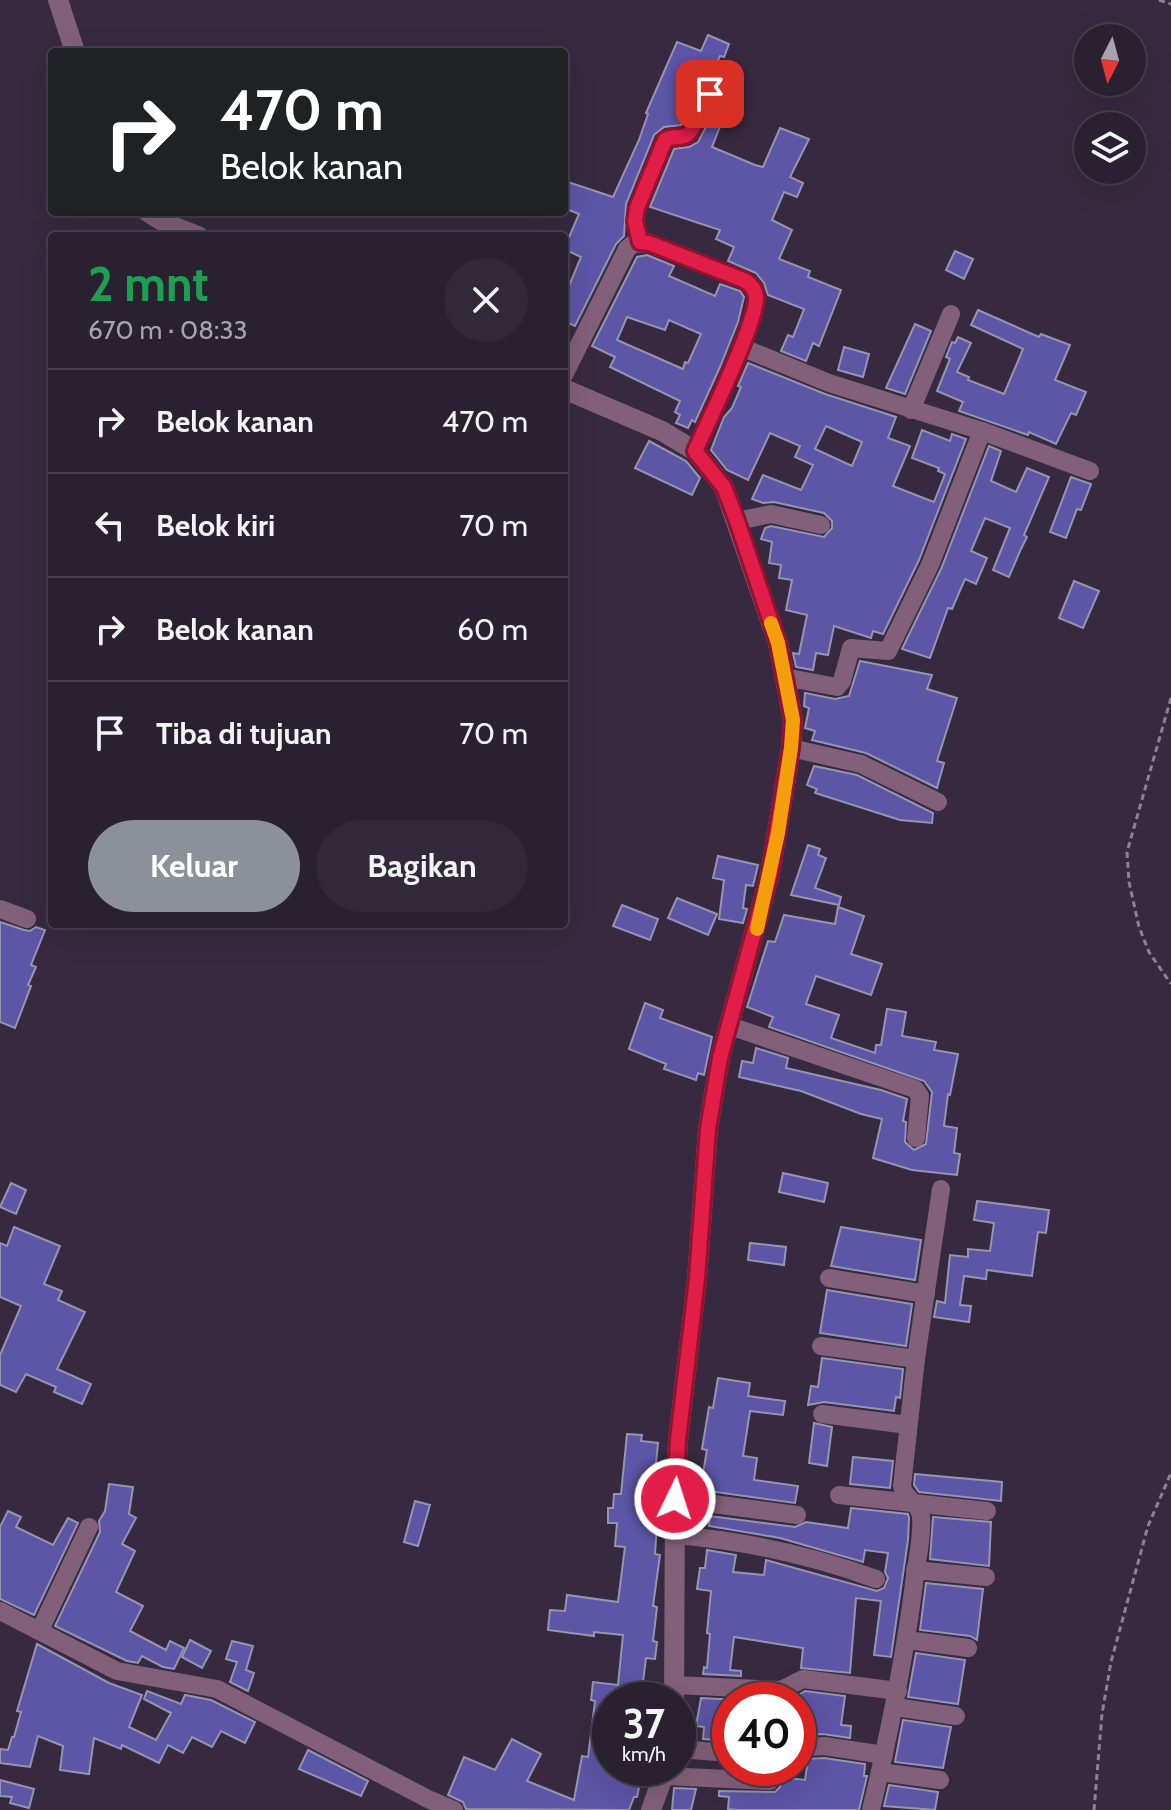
<!DOCTYPE html>
<html lang="id">
<head>
<meta charset="utf-8">
<style>
  body { margin:0; font-family:Cabin,sans-serif; background:#312838; color:#f1f3f6; height:100vh; display:flex; flex-direction:column; font-size:30px; white-space:nowrap }
  * { box-sizing:border-box; margin:0 }
  p { font-size:26px; color:#a5a3ab }
  .icon { flex:none; width:44px; height:44px; fill:none; stroke:currentColor; stroke-width:2; stroke-linecap:round; stroke-linejoin:round }
  .map { position:relative; flex:1; overflow:hidden }
  .details { position:absolute; left:48px; top:232px; width:520px; height:696px; display:flex; flex-direction:column; background:#292030; border-radius:8px; box-shadow:0 8px 32px #0002,0 0 0 2px #453e4c }
  .details>* { flex:none }
  .banner { position:absolute; left:48px; top:48px; width:520px; height:168px; border-radius:8px; box-shadow:0 8px 32px #0002,0 0 0 2px #453e4c; background:#202124; color:#fff; overflow:hidden }
  .needle { width:52px; rotate:186deg }
  .tools { position:absolute; left:1074px; top:24px; display:grid; gap:16px }
  .tools a { display:grid; place-items:center; width:72px; height:72px; border-radius:50%; background:#292030; box-shadow:0 8px 32px #0002,0 0 0 2px #453e4c; font-size:40px }
  .speed { position:absolute; left:592px; top:1682px; display:flex; gap:16px; font-size:40px; font-weight:700; text-align:center }
  .speed>* { display:grid; place-content:center; width:104px; height:104px; border-radius:50%; background:#292030; box-shadow:0 8px 32px #0002,0 0 0 2px #453e4c; line-height:1 }
  .speed small { font-size:20px; font-weight:400 }
  .speed .limit { border:12px solid #d22; background:#fff; color:#111 }
  .pin { position:absolute; display:grid; place-items:center; width:68px; height:68px; color:#fff; margin:-34px; border-radius:16px; box-shadow:0 4px 12px #0006 }
  .me { position:absolute; width:88px; margin:-44px; rotate:4deg; stroke-linejoin:round; filter:drop-shadow(0 0 6px #0008) }
  .turn { display:flex; align-items:center; gap:28px; height:168px; padding:0 40px; font-size:36px }
  .turn .icon { width:104px; height:104px; stroke-width:2.5 }
  .turn b { display:block; font-size:56px; line-height:68px }
  .round { display:grid; place-items:center; flex:none; width:84px; height:84px; border-radius:42px; background:#312838 }
  .headline { display:flex; align-items:center; justify-content:space-between; height:136px; padding:0 40px }
  h1 { font-size:48px; font-weight:700; line-height:60px; color:#1e9e55 }
  .cta { display:flex; gap:16px; margin-top:auto; padding:16px 40px }
  .cta a { flex:1; height:92px; border-radius:48px; background:#8c9099; color:#fff; font-size:32px; font-weight:700; line-height:92px; text-align:center }
  .cta a+a { background:#312838; color:#f1f3f6 }
  ul { padding:0; list-style:none }
  li { display:flex; align-items:center; gap:24px; height:104px; padding:0 40px; border-top:2px solid #453e4c }
  li div { flex:1 }
  li b { display:block; font-size:30px }
  li em { font-style:normal }
  .map>svg:first-child { display:block }
  .building { fill:#5d55a6; stroke:#9595b2; stroke-width:2; fill-rule:evenodd }
  .lines { fill:none; stroke-linecap:round; stroke-linejoin:round }
  .path { stroke:#8c8294; stroke-width:3; stroke-dasharray:6 4; stroke-linecap:butt }
  .minor { stroke:#826079; stroke-width:18 }
  .tertiary { stroke:#826079; stroke-width:20 }
  .route-casing { stroke:#92132f; stroke-width:20 }
  .route { stroke:#e11d48; stroke-width:14 }
  .slow { stroke:#f59e0b; stroke-width:14 }
</style>
</head>
<body>
<div class="map">
<svg width="1171" height="1810" viewBox="0 0 1171 1810">
  <rect width="100%" height="100%" fill="#372a40"/>
  <g class="building">
    <path d="M708 35 729 44 724 57 720 56 717 62 708 69 681 125 664 127 654 135 626 204 624 236 616 244 575 326 564 321V298L581 257 564 249 579 214 564 208V192L568 182 613 197 639 140 648 114 646 113 677 42 701 51Z"/>
    <path d="M715 110 725 114 712 147 755 165 763 167 780 128 809 139 790 177 803 183 797 197 784 192 772 220 792 230 779 259 810 271 808 277 841 290 819 346 813 343 806 361 781 351 788 335 793 337 804 309 768 295 764 283 756 273 728 261 734 247 716 239 720 230 650 207 674 149 689 147 698 142Z"/>
    <path d="M955 251 973 259 964 279 946 270Z"/>
    <path d="M647 255 674 266 669 276 715 296 720 284 740 291 744 297 738 322 720 367 695 422 692 420 688 428 676 423 680 415 675 412 680 401 610 367 615 357 592 346 637 257ZM627 317 665 330 669 320 701 334 688 363 685 362 683 369 617 340Z"/>
    <path d="M978 310 1039 337 1041 334 1070 345 1055 380 1086 392 1076 415 1071 413 1056 444 1029 432 1028 435 959 411 963 402 937 391 950 359 946 357 952 342 955 343 958 337 971 343 957 372 969 377 968 380 1004 394 1023 349 971 325Z"/>
    <path d="M915 324 931 331 905 394 886 388Z"/>
    <path d="M844 347 869 354 863 377 838 370Z"/>
    <path d="M748 363 825 394 896 417 888 438 910 446 893 486 926 499 934 502 945 474 938 471 939 468 912 458 922 430 950 441 952 434 966 439 919 560 883 634 873 631 871 638 868 637 834 626 828 655 816 653 813 670 796 667 793 653 799 654 807 615 786 610 792 580 779 578 781 565 769 563 772 542 761 539 765 528 771 526 824 537 832 528V521L824 513 774 502 763 503 752 499 763 475 801 490 813 465 795 457 800 446 770 433 748 480 727 470 711 450 724 417 732 408 741 387 738 386ZM826 426 862 442 852 466 815 449Z"/>
    <path d="M649 441 686 461 700 478 692 495 635 468Z"/>
    <path d="M989 446 1001 451 991 481 1016 492 1027 468 1049 477 1024 535 1027 537 1020 551 1009 577 993 570 1010 528 985 518 971 551 987 558 976 584 965 579 952 609 948 608 930 658 902 649 941 569Z"/>
    <path d="M1071 477 1091 484 1081 510 1077 509 1066 538 1050 532Z"/>
    <path d="M1074 581 1099 591 1083 628 1059 618Z"/>
    <path d="M860 661 932 675 927 689 957 698 937 761 944 763 937 788 866 753 812 740 815 731 805 728 809 708 804 706 805 693 835 699 849 696Z"/>
    <path d="M814 766 857 775 933 813 932 823 900 820 815 793 817 789 807 785Z"/>
    <path d="M808 845 820 849 818 855 826 858 815 888 841 897 839 905 791 895Z"/>
    <path d="M718 856 758 865 753 886 746 885 743 908 747 909 743 923 719 919 724 880 713 878Z"/>
    <path d="M677 898 717 914 708 935 668 918Z"/>
    <path d="M622 905 658 919 650 940 613 926Z"/>
    <path d="M838 907 864 916 851 954 882 964 871 995 816 976 806 1004 839 1015 831 1038 875 1053 876 1045H881L887 1009 906 1012 902 1036 936 1042 934 1050 958 1054 950 1095 948 1094 944 1126 957 1128 954 1153 960 1154 957 1175 912 1170 873 1158 882 1119 861 1114 801 1091 739 1077 742 1061 753 1063 756 1048 788 1058 786 1068 881 1090 907 1099 903 1121 906 1122 905 1142 914 1150 926 1144 932 1092 924 1081 769 1027 773 1017 747 1007 768 941 775 942 784 915 835 924Z"/>
    <path d="M0 922 24 930 30 931 36 927 45 930 31 965 36 967 28 985 31 986 15 1028 0 1022Z"/>
    <path d="M645 1003 663 1010 660 1018 712 1037 704 1075 698 1073 696 1080 664 1069 666 1064 629 1049Z"/>
    <path d="M783 1173 828 1183 824 1202 779 1192Z"/>
    <path d="M11 1183 26 1190 16 1214 0 1207Z"/>
    <path d="M977 1201 1049 1210 1046 1233 1038 1232 1032 1276 987 1270 986 1279 964 1276 960 1305 971 1306 969 1322 934 1317 937 1301 945 1303 950 1255 968 1257V1249L990 1251 994 1223 974 1220Z"/>
    <path d="M14 1227 60 1246 44 1284 62 1291 58 1300 85 1312 57 1369 91 1384 82 1404 54 1392 56 1387 26 1374 16 1392 0 1385V1355L21 1306 0 1297V1243L7 1246Z"/>
    <path d="M841 1227 921 1240 915 1280 831 1266Z"/>
    <path d="M750 1243 786 1247 784 1265 748 1260Z"/>
    <path d="M827 1290 912 1304 906 1346 820 1333Z"/>
    <path d="M822 1358 903 1369 900 1398 896 1397 894 1411 824 1402 808 1405 811 1386 818 1387Z"/>
    <path d="M718 1378 750 1383 748 1396 785 1401 783 1415 750 1411 743 1456 757 1458 754 1480 798 1486 795 1503 694 1489 696 1472 703 1473 707 1450 702 1449 709 1407 713 1408Z"/>
    <path d="M814 1423 832 1427 827 1466 809 1463Z"/>
    <path d="M627 1434 642 1435 641 1441 658 1443 653 1493 659 1494 655 1554 660 1555 653 1606 657 1607 653 1641 657 1642 655 1659 646 1658 643 1682 660 1684 658 1700H610V1741L608 1740 603 1768H643L637 1797H634L629 1810 466 1809 463 1802 448 1795 464 1757 495 1770 512 1739 541 1754 527 1781 574 1800 582 1756 588 1757 595 1701 591 1700 593 1682 618 1685 623 1635 594 1632V1636L548 1630 550 1610 565 1611 567 1595 618 1602 625 1547 615 1546 617 1523H608V1508H613L614 1494H621Z"/>
    <path d="M853 1457 893 1461 890 1488 850 1484Z"/>
    <path d="M915 1474 1002 1482 1001 1501 919 1492 914 1485Z"/>
    <path d="M109 1484 133 1487 129 1514 136 1518 122 1544 135 1551 116 1592 143 1606 130 1631 166 1650 170 1641 184 1648 174 1669 163 1667 142 1656 138 1663 127 1661 55 1626 100 1532 99 1521 105 1511Z"/>
    <path d="M415 1501 430 1505 418 1546 404 1542Z"/>
    <path d="M851 1508 908 1514 909 1518 908 1540 891 1657 874 1655 881 1601 856 1598 850 1673 801 1668 803 1648 734 1637 730 1670 741 1671V1676L703 1674 704 1667 707 1668 710 1634 707 1633 711 1591 697 1589 700 1568H705L707 1550 736 1555 733 1572 764 1575 766 1560 877 1591 884 1588 888 1578 885 1572 888 1553 865 1550 863 1562 780 1538 709 1526 710 1516 795 1527 806 1522 848 1528Z"/>
    <path d="M8 1511 21 1517 16 1527 53 1545 68 1518 78 1523 34 1615 0 1599V1527Z"/>
    <path d="M933 1517 991 1522 989 1566 930 1559Z"/>
    <path d="M926 1583 983 1589 977 1640 970 1636 920 1630Z"/>
    <path d="M190 1640 211 1651 202 1668 182 1657Z"/>
    <path d="M232 1641 253 1646 246 1670 254 1673 248 1691 230 1682 237 1662 226 1659Z"/>
    <path d="M37 1644 109 1683 142 1695 129 1727 156 1740 171 1713 144 1699 147 1691 181 1704 185 1695 211 1700 255 1722 245 1743 221 1731 212 1747 192 1737 183 1753 168 1745 159 1763 122 1745 121 1749 94 1738 89 1774 60 1770 63 1746 38 1736 30 1767 0 1763V1749L8 1750 12 1737H14L21 1712 17 1711Z"/>
    <path d="M916 1653 965 1660 958 1704 908 1697Z"/>
    <path d="M805 1691 845 1696 841 1725 851 1726 850 1738 823 1734 798 1736 797 1696Z"/>
    <path d="M701 1698 738 1700H730V1741L703 1739 704 1727 696 1726Z"/>
    <path d="M903 1720 951 1727 943 1768 895 1762Z"/>
    <path d="M308 1750 368 1781 361 1796 299 1769Z"/>
    <path d="M824 1758 865 1764 864 1776H867L859 1810H738L728 1809 729 1797 719 1796V1791L775 1792 780 1787 781 1777 805 1780 808 1759Z"/>
    <path d="M0 1780 34 1789 29 1808 10 1803 12 1797 0 1796Z"/>
    <path d="M889 1785 938 1792 935 1810 884 1806Z"/>
    <path d="M674 1788 696 1789 691 1810H672Z"/>
  </g>
  <g class="lines">
    <g class="path">
      <path d="M1159 0 1171 4"/>
      <path d="M1171 698 1127 852 1129 882 1139 927 1149 952 1171 984"/>
      <path d="M1094 1810 1102 1714 1111 1662 1148 1526 1171 1473"/>
    </g>
    <g class="minor">
      <path d="M640 242 635 221 637 208 665 140C673 134 683 140 690 133L719 74"/>
      <path d="M741 347 829 383 982 431 1090 471"/>
      <path d="M564 375 627 249 633 244 649 243 746 281C751 285 755 289 756 296 759 318 707 424 695 451"/>
      <path d="M911 410 951 314"/>
      <path d="M737 521 771 514 821 525"/>
      <path d="M784 677 837 687 842 681 851 648 888 651 930 565 982 431"/>
      <path d="M791 748 861 764 938 802"/>
      <path d="M0 909 27 919"/>
      <path d="M730 1026 915 1089 920 1096 916 1138"/>
      <path d="M829 1278 926 1294"/>
      <path d="M821 1346 916 1359"/>
      <path d="M822 1414 908 1425"/>
      <path d="M839 1495 987 1511"/>
      <path d="M675 1499 797 1515"/>
      <path d="M676 1535C745 1541 811 1555 876 1579"/>
      <path d="M915 1570 986 1577"/>
      <path d="M0 1611 117 1671 217 1689 428 1799 454 1810"/>
      <path d="M40 1630 89 1527"/>
      <path d="M907 1640 968 1648"/>
      <path d="M675 1685 781 1690 803 1679 898 1691"/>
      <path d="M895 1707 956 1716"/>
      <path d="M798 1748 824 1746 884 1755"/>
      <path d="M678 1749 730 1753"/>
      <path d="M880 1772 940 1780"/>
      <path d="M665 1776 770 1781"/>
      <path d="M871 1810C889 1735 904 1661 914 1584 916 1563 923 1538 921 1516 919 1502 904 1499 902 1486L916 1359 941 1189"/>
    </g>
    <g class="tertiary">
      <path d="M58 0 75 52"/>
      <path d="M148 212 167 224 198 236"/>
      <path d="M564 389 662 431 695 451 724 487 778 643 793 720 791 748 770 874 720 1058 708 1129 697 1279 678 1440 675 1499 674 1700"/>
      <path d="M651 1810 666 1768"/>
    </g>
  </g>
  <g class="lines">
    <g class="route-casing">
      <path id="route" d="M675 1499 678 1440 697 1279 708 1129 720 1058 770 874 791 748 793 720 778 643 737 521 724 487 695 451C707 424 759 318 756 296 755 289 751 285 746 281L649 243 640 242 635 221 637 208 665 140C673 135 677 139 685 136 693 133 705 103 710 94"/>
    </g>
    <use href="#route" class="route"/>
    <path class="slow" d="M757 929 778 833 791 748 793 720 778 643 771 623"/>
  </g>
</svg>
<div class="tools">
<a><svg class="needle" viewBox="-14 -14 28 28"><path d="M0-13l5 13h-10z" fill="#e53935"/><path d="M0 13l5-13h-10z" fill="#a5a3ab"/></svg></a>
<a><svg class="icon" aria-label="layers" viewBox="0 0 24 24"><path d="M12 4l9 5-9 5-9-5zM3 14l9 5 9-5"/></svg></a>
</div>
<div class="speed"><div>37<small>km/h</small></div><div class="limit">40</div></div>
<div class="pin" style="left:710px;top:94px;background:#d93025"><svg class="icon" aria-label="arrive" viewBox="0 0 24 24"><path d="M6 21V4h12l-3 4 3 4H6"/></svg></div>
<svg class="me" style="left:675px;top:1499px" viewBox="-20 -20 40 40"><circle r="17" fill="#e11d48" stroke="#fff" stroke-width="3"/><path d="M0-11L8 9 0 5-8 9z" fill="#fff"/></svg>
<div class="banner">
<div class="turn"><svg class="icon" aria-label="right" viewBox="0 0 24 24"><path d="M7 20v-9h11M14 6l5 5-5 5"/></svg><div><b>470 m</b>Belok kanan</div></div>
</div>
<section class="details">
<div class="headline"><div><h1>2 mnt</h1><p>670 m · 08:33</p></div><a class="round"><svg class="icon" aria-label="close" viewBox="0 0 24 24"><path d="M6 6l12 12M18 6L6 18"/></svg></a></div>
<ul>
<li><svg class="icon" aria-label="right" viewBox="0 0 24 24"><path d="M7 20v-9h11M14 6l5 5-5 5"/></svg><div><b>Belok kanan</b></div><em>470 m</em></li>
<li><svg class="icon" aria-label="left" viewBox="0 0 24 24"><path d="M17 20v-9H6M10 6l-5 5 5 5"/></svg><div><b>Belok kiri</b></div><em>70 m</em></li>
<li><svg class="icon" aria-label="right" viewBox="0 0 24 24"><path d="M7 20v-9h11M14 6l5 5-5 5"/></svg><div><b>Belok kanan</b></div><em>60 m</em></li>
<li><svg class="icon" aria-label="arrive" viewBox="0 0 24 24"><path d="M6 21V4h12l-3 4 3 4H6"/></svg><div><b>Tiba di tujuan</b></div><em>70 m</em></li>
</ul>
<div class="cta"><a>Keluar</a><a>Bagikan</a></div>
</section>
</div>
</body>
</html>
